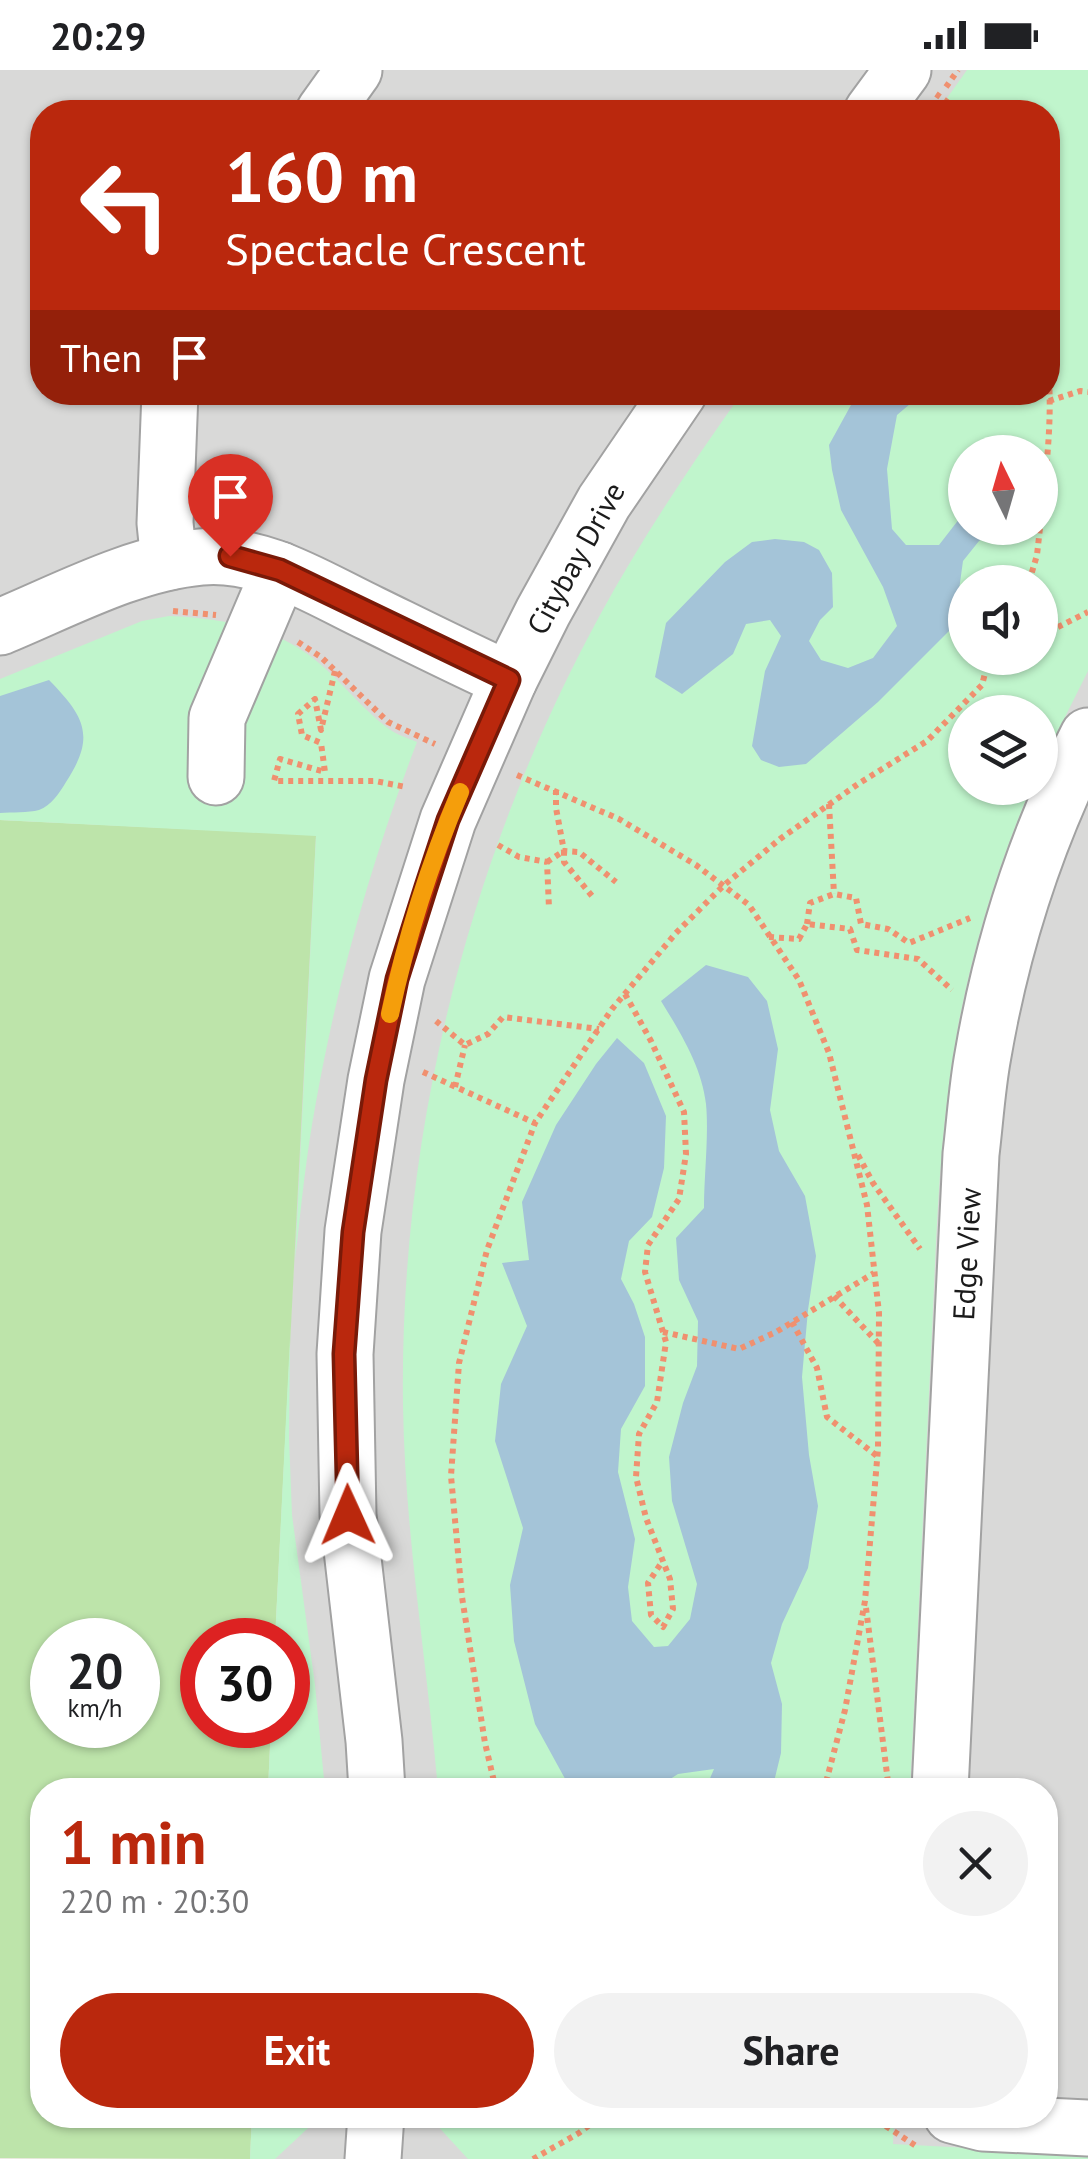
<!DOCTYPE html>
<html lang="en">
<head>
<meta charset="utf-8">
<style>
  body { margin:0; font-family:"PT Sans",sans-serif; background:#f2f2f2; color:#202124; height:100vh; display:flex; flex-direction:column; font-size:38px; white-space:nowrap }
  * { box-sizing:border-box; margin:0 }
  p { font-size:32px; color:#757577 }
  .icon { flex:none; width:55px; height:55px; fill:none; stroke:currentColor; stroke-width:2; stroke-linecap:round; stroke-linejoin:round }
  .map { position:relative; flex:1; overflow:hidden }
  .drawer { position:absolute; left:30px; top:1708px; width:1028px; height:350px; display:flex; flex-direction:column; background:#fff; border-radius:40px; box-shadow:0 2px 8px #0004 }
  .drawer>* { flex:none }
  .guide { position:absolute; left:30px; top:30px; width:1030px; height:305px; border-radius:40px; box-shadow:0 2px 8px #0004; background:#ba280d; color:#fff; overflow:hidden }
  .needle { width:65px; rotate:355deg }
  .controls { position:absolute; left:948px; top:365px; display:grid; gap:20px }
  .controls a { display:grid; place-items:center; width:110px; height:110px; border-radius:50%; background:#fff; box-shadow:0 2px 8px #0004; font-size:50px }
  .speed { position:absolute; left:30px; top:1548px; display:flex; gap:20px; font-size:50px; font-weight:700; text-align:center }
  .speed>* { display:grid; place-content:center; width:130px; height:130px; border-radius:50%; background:#fff; box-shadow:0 2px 8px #0004; line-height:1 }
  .speed small { font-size:25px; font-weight:400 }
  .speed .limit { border:15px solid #d22; background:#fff; color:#111 }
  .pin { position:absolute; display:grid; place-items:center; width:85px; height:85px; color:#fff; margin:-102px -42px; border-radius:50% 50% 50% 0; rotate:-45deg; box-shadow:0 0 10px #0007 }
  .pin .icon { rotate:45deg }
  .me { position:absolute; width:110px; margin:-55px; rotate:359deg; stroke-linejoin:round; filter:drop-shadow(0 0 8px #0008) }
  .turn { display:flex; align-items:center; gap:35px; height:210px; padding:0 30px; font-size:45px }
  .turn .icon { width:130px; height:130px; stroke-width:2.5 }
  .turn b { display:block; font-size:70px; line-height:85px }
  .then { display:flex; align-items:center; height:95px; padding:0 30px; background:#0003; gap:20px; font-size:38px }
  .round { display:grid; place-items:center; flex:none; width:105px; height:105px; border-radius:52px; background:#f2f2f2 }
  .summary { display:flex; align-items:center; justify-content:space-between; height:170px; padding:0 30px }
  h1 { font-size:60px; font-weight:700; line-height:75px; color:#ba280d }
  .primary-button { display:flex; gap:20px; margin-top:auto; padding:20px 30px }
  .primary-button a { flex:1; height:115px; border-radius:60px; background:#ba280d; color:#fff; font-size:40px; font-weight:700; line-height:115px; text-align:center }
  .primary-button a+a { background:#f2f2f2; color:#202124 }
  .status { display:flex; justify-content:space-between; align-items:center; height:70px; padding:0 50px; background:#fff; direction:ltr }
  .status svg { height:28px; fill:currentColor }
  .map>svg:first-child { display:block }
  .residential { fill:#d9d9d8; fill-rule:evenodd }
  .grass { fill:#bde4aa; fill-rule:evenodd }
  .park { fill:#c0f5cc; fill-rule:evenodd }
  .water { fill:#a4c4d8 }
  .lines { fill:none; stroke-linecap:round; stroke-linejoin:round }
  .minor-casing { stroke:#a2a2a2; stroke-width:59 }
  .path { stroke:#f0906f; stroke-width:6; stroke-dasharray:5 5; stroke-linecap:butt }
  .minor { stroke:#fff; stroke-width:55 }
  .route-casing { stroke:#791a08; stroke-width:25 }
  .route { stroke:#ba280d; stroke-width:18 }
  .slow { stroke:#f59e0b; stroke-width:18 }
  .labels { text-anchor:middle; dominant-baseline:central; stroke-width:10; stroke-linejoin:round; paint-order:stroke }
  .street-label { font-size:30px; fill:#1b1b1b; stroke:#fff }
</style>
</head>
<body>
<div class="status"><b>20:29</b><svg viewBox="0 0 49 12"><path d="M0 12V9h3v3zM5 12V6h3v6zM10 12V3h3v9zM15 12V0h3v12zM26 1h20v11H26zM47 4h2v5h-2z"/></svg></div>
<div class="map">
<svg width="1088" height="2089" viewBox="0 0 1088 2089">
  <rect width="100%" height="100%" fill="#eceae2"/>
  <path class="residential" d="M0 0H1088V2089H250L252 2045H1045V1720H268L271 1655H288V1570H275L315 765 0 750ZM42 42H1048V322H42ZM965 382H1040V458H965ZM965 512H1040V588H965ZM965 642H1040V718H965Z"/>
  <path class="grass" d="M0 750 316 765 275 1570H202V1655H271L268 1720H42V2045H252L250 2089 0 2088ZM52 1570H138V1655H52Z"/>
  <g class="park">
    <path d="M967 0H1088V601L1040 697V642H965V718H1031C998 794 974 874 958 956 937 1071 936 1188 930 1304 923 1442 917 1581 910 1720H438C427 1592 405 1465 403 1336 399 1063 469 785 600 545 642 468 691 395 742 323L1048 322V42H937ZM965 382H1040V458H965ZM965 512H1040V588H965Z"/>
    <path d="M169 546C213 548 265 555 303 581 335 602 358 636 389 659 397 665 408 668 417 672 372 789 338 909 316 1032 306 1085 301 1138 295 1191L316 766 0 750V609L142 551Z"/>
    <path d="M290 1268 289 1368 292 1445 315 1615 325 1720H268L271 1655H288V1570H275Z"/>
    <path d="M252 2045H322L275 2089H250Z"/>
    <path d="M434 2045H894L893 2074 1088 2084V2089H468L434 2052Z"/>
  </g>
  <g class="water">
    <path d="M862 322 923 323 897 345 887 399 892 459 906 475H939L963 444 965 413V458H1000L979 471 963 491 954 556 878 632 806 694 779 697 761 690 752 676 765 601 781 566 770 550 746 554 733 584 682 624 655 607 666 553 725 492 752 472 775 469 804 472 819 480 832 503 833 537 820 550 809 571 821 590 848 598 873 588 897 556 883 517 841 440 832 400 829 375 851 335Z"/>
    <path d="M49 610C85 647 96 666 66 712 60 722 51 736 39 740 28 743 12 742 0 743V626Z"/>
    <path d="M706 895 748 907 767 931 778 979 770 1040 779 1081 805 1126 816 1186 808 1240 802 1307 809 1385 818 1436 808 1498 782 1554 771 1593 782 1634 781 1683 772 1720H705L714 1699 678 1704 653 1720H577L569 1716 535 1654 514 1571 510 1515 523 1458 495 1371 501 1314 527 1256 502 1193 529 1190 522 1132 556 1055 596 994 617 968 644 993 666 1046 664 1098 652 1147 629 1171 621 1209 634 1234 645 1267V1316L621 1359 618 1402 635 1469 628 1517 632 1551 654 1577 668 1576 690 1549 697 1514 672 1431 669 1387 683 1333 697 1296 698 1251 679 1210 676 1168 704 1138C704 1105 709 1065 706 1034 702 997 680 962 661 931Z"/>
  </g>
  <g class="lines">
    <g class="minor-casing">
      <g id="minor">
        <path d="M324 42 354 0"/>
        <path d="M872 42 903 0"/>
        <path d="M169 492 165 453 170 322"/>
        <path d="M0 557C63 531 133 493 201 487 262 481 319 519 372 544 417 566 463 589 509 610"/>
        <path d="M216 707 217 648 280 500"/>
        <path d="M377 1720 374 1671 348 1445 345 1284 353 1161 376 1010 397 909 448 750 509 610 543 542 604 432 679 322"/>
        <path d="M940 1720 971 1084C975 1051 977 1017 983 985 1002 874 1037 766 1088 666"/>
        <path d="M952 2045 983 2053 1088 2058"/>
        <path d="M373 2089 376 2045"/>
      </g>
    </g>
    <g class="path">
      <path d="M946 17 958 0"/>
      <path d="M936 24 953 36 957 42"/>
      <path d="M1049 331 1080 321 1088 322"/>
      <path d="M1040 454C1046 402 1053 349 1048 297"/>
      <path d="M1029 512 1037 485 1040 458"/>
      <path d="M173 541 216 545"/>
      <path d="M1040 566 1088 542"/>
      <path d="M298 572 321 587 388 652 435 674"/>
      <path d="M335 601 321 660 315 629 298 644 302 665 321 673 325 702 280 689 274 711H375L406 717"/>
      <path d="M517 705 619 749 696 795 749 835 799 910 829 983 867 1135 879 1243 878 1379 865 1531 845 1640 824 1720"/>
      <path d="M556 720V738L564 781 579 782 616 812"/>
      <path d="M829 734 834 824"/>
      <path d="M498 775 519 787 547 792 549 838"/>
      <path d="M547 792 564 781V792L592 826"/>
      <path d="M807 854 810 833 834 824 856 828 861 854 888 859 909 873 970 848"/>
      <path d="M769 867 799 869 807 854 850 859 857 880 918 889 952 920"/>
      <path d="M625 924 651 971 684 1042 686 1084 679 1129 648 1175 645 1202 666 1272 657 1332 639 1364 636 1407 646 1448 670 1509 673 1539 663 1557 651 1545 648 1513 662 1492"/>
      <path d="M436 951 465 975 488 964 503 947 599 959"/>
      <path d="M423 1002 535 1053"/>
      <path d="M455 1017 465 975"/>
      <path d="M858 1085 873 1113 920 1179"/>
      <path d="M834 1226 878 1273"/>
      <path d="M792 1252 817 1298 827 1347 877 1386"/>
      <path d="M663 1262 739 1279 776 1262 874 1203"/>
      <path d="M866 1538 889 1720"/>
      <path d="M496 1720 485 1673 462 1527 451 1406 459 1293 487 1180 535 1053 612 939 676 863 723 816 780 769 858 714 927 671 982 615 989 588"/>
      <path d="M869 2045 919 2078"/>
      <path d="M533 2089 579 2063 603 2045"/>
    </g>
    <use href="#minor" class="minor"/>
  </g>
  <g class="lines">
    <g class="route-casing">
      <path id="route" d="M230 486 280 500 509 610 448 750 426 817 397 909 376 1010 353 1162 344 1284 348 1445"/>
    </g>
    <use href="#route" class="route"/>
    <path class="slow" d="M390 944C406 869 430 793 460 722"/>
  </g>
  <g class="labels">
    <g class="street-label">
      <text transform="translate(575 488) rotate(-61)">Citybay Drive</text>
      <text transform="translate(966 1184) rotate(-87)">Edge View</text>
    </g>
  </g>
</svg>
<div class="controls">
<a><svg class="needle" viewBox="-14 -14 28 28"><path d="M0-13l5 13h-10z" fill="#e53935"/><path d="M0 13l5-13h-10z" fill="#757577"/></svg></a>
<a><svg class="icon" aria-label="sound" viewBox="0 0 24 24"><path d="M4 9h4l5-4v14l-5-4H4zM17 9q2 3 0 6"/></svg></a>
<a><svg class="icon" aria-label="layers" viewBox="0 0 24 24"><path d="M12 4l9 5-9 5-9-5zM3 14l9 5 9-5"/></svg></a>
</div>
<div class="speed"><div>20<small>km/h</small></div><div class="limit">30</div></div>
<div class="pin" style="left:230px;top:486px;background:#d93025"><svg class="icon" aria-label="arrive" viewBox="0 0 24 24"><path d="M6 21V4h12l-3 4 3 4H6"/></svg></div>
<svg class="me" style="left:348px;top:1445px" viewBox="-20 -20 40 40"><path d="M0-17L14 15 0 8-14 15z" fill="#ba280d" stroke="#fff" stroke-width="4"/></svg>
<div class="guide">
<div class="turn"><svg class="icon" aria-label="left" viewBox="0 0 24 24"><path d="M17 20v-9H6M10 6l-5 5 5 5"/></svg><div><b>160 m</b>Spectacle Crescent</div></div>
<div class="then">Then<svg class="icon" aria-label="arrive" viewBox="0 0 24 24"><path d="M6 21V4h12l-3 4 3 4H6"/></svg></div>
</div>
<section class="drawer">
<div class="summary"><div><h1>1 min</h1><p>220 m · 20:30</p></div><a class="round"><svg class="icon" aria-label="close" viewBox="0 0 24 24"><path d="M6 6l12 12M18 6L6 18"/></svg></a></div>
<div class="primary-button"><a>Exit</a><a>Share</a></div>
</section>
</div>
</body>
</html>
